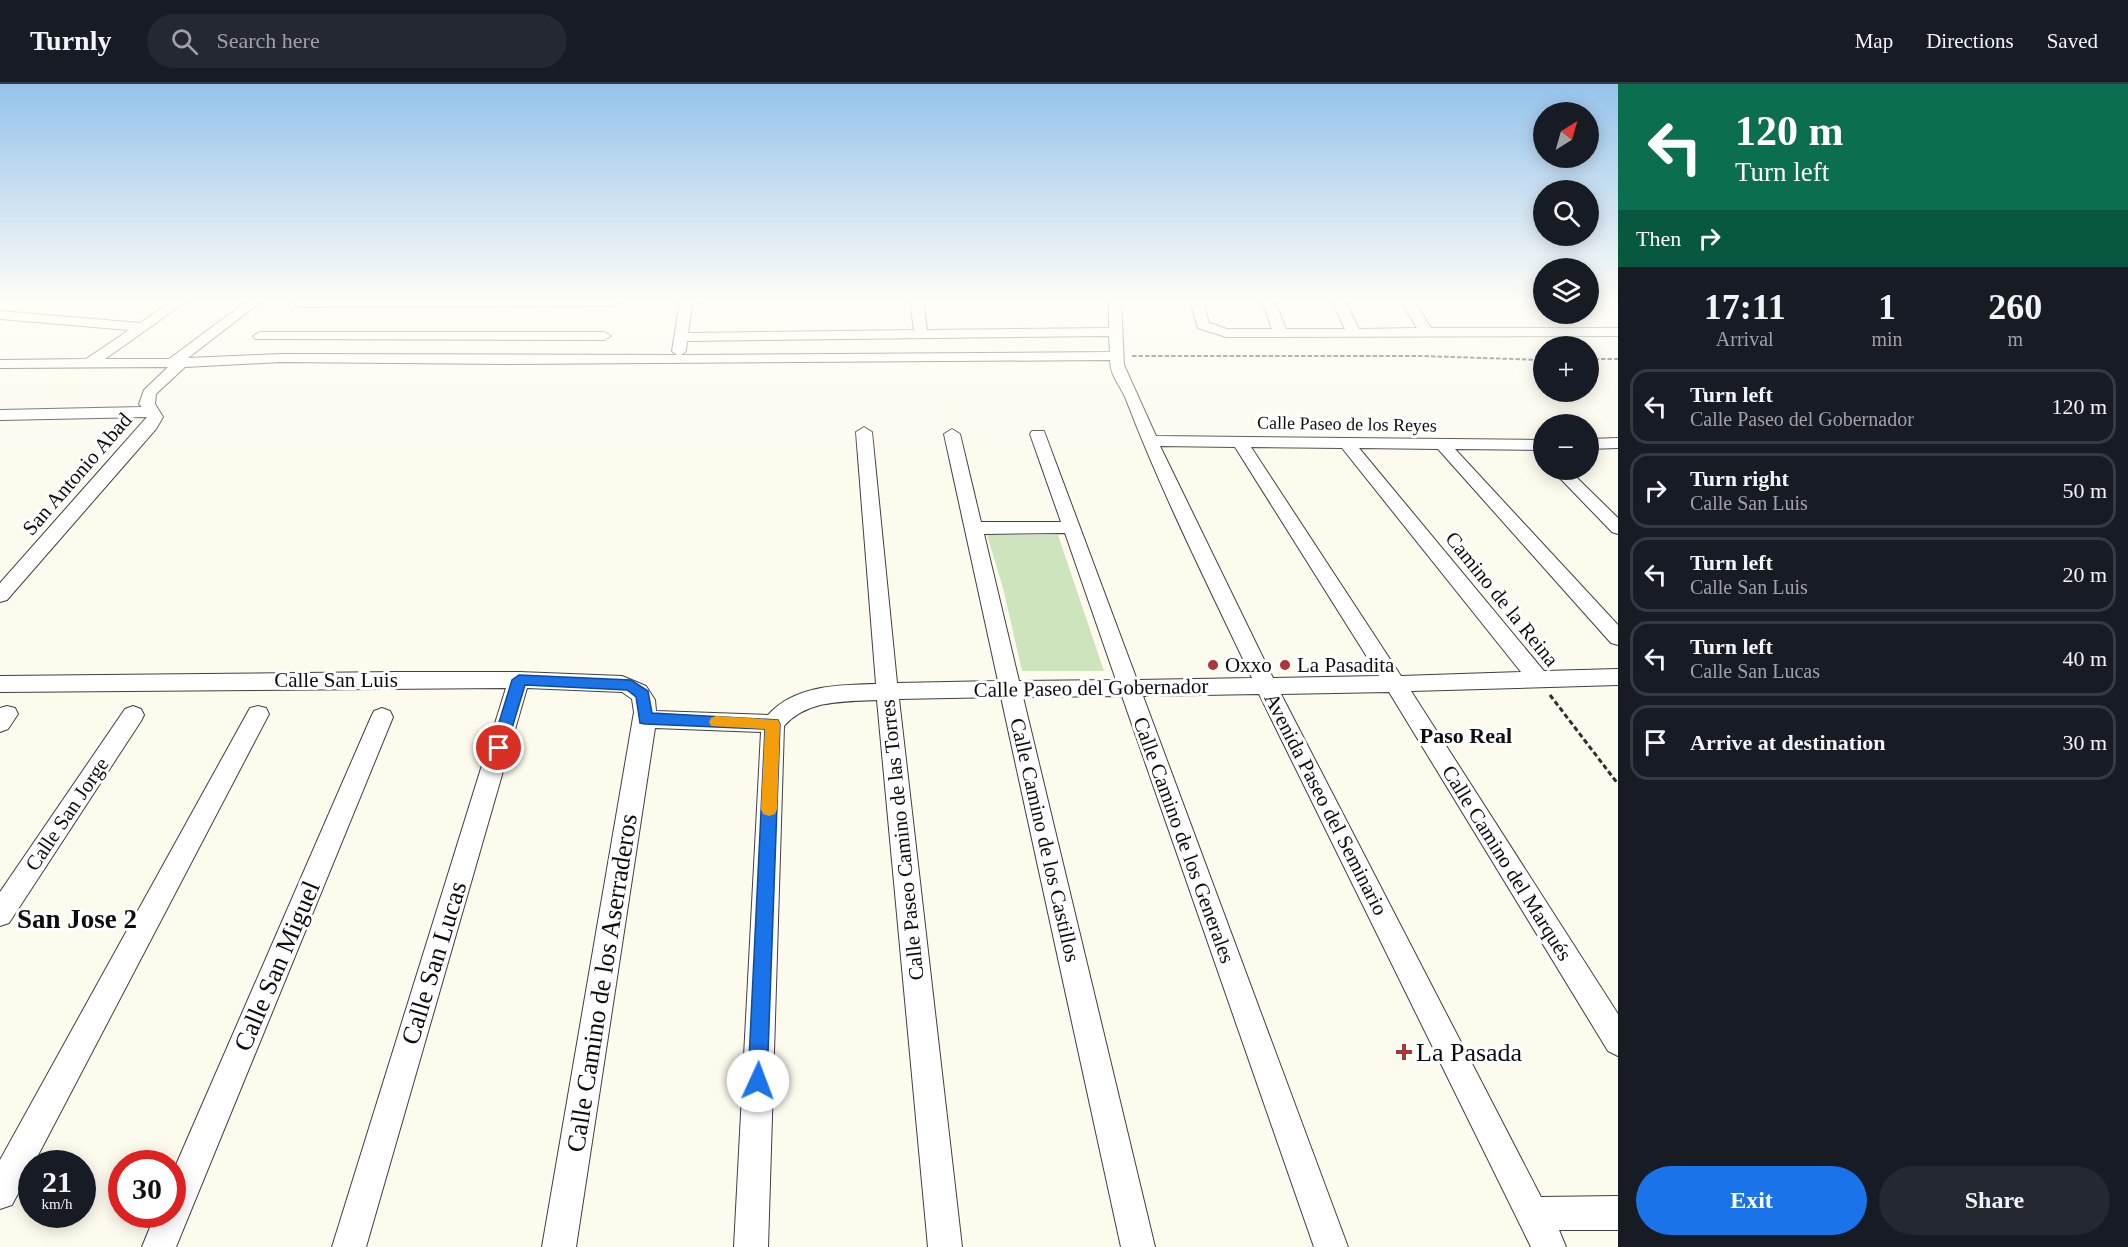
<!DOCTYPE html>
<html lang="en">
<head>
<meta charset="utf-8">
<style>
  body { margin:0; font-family:"Times New Roman",serif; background:#242831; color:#f1f3f6; height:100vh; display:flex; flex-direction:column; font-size:22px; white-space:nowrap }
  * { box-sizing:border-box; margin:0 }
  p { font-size:20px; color:#9ea1a6 }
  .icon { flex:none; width:33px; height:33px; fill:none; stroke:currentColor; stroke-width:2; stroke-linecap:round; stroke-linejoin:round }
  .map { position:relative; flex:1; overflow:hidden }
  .drawer { display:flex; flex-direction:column; background:#171b24; width:510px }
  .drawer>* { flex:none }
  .guide { background:#0b6e4f; color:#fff; overflow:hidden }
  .needle { width:39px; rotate:37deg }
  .buttons { position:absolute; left:1533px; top:18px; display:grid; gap:12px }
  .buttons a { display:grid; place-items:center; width:66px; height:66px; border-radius:50%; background:#171b24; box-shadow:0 3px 15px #0003; font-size:30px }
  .speed { position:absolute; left:18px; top:1066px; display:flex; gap:12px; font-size:30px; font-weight:700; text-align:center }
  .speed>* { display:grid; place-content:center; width:78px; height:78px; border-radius:50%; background:#171b24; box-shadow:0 3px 15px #0003; line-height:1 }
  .speed small { font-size:15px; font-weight:400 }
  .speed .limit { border:9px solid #d22; background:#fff; color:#111 }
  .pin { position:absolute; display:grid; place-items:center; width:51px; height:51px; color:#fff; margin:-26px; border:3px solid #fff; border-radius:50%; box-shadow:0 2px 6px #0007 }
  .me { position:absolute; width:66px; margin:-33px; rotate:2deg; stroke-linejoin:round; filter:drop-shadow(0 0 4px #0008) }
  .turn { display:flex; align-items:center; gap:21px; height:126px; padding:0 18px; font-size:27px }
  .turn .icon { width:78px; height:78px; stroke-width:2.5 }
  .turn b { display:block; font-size:42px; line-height:51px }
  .then { display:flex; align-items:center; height:57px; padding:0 18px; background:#0003; gap:12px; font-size:22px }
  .eta { display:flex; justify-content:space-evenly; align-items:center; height:102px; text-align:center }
  .eta b { font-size:36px; font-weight:600; line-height:42px }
  .cta { display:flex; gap:12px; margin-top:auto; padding:12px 18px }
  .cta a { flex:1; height:69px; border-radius:36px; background:#1a73e8; color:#fff; font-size:24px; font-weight:600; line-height:69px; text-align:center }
  .cta a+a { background:#242831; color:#f1f3f6 }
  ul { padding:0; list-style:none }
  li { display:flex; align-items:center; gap:18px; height:75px; margin:0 12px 9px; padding:0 6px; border:3px solid #363941; border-radius:18px }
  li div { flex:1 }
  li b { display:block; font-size:22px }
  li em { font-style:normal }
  header { display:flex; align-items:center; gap:36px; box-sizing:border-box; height:84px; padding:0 30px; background:#171b24; border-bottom:2px solid #363941 }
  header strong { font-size:28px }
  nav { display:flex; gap:33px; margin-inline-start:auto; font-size:21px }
  .search { width:420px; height:54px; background:#242831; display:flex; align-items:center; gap:15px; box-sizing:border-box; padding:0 21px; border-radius:33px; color:#9ea1a6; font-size:22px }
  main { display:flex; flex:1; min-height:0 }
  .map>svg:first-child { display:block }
  .green { fill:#cee4bc }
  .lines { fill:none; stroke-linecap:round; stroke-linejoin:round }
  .minor-casing { stroke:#404040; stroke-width:2 }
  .path-far1 { stroke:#2f2f2f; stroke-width:2; stroke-dasharray:4.5 2; stroke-linecap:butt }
  .path { stroke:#2f2f2f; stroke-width:3; stroke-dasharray:5 3; stroke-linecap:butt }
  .minor { fill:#fff; fill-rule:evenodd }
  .route { fill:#1a73e8; stroke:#114b97; stroke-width:1.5 }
  .slow { fill:#f59e0b }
  .poi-dot { fill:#ad3635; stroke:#fff; stroke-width:2 }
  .labels { text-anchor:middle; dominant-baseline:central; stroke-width:6; stroke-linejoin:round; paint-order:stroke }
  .far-street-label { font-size:18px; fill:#0d0d0d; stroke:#fff }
  .street-label { font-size:21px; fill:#0d0d0d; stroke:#fff }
  .poi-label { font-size:21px; fill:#0d0d0d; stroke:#fff; text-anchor:start }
  .neighbourhood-label { font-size:22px; font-weight:bold; fill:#0d0d0d; stroke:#fff }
  .near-street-label { font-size:26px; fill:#0d0d0d; stroke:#fff }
  .near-poi-label { font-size:26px; fill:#0d0d0d; stroke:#fff; text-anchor:start }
  .near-neighbourhood-label { font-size:27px; font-weight:bold; fill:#0d0d0d; stroke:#fff }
</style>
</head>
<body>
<header>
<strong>Turnly</strong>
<div class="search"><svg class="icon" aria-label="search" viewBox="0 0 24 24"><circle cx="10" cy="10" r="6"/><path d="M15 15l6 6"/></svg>Search here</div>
<nav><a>Map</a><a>Directions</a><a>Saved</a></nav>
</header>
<main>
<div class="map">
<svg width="1618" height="1163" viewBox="0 0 1618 1163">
  <rect width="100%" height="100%" fill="#fdfbee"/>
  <path class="green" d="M987 451H1058L1104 587H1022L1003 504Z"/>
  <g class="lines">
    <g class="minor-casing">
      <g id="minor">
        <path d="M172 217H187L105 275H169L247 217H262L188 274 281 270 677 271 672 267 680 217H701L692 221 688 249 914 246 910 217H923L927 246 1109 244V217H1121L1124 281 1156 352 1544 356V366L1455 365 1618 541V561L1611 559 1438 365 1359 364 1544 587 1618 585V601L1411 607 1618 930V972L1608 967 1389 608 1281 610 1541 1113 1618 1112V1146H1559L1566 1163H1531L1259 610 1143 612 1348 1163H1314L1122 612 1023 613 1155 1163H1121L1001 613 899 615 962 1163H928L877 616C844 618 808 615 784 642L768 1163H734L761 648 655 644 576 1163H542L634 628 632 615 622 608 527 604 366 1163H332L506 604 0 608V592L397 588H519L622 592 646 602 655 616 656 627 768 631C795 601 838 601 876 600L856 348 864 343 872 348 897 599 998 597 944 350 952 345 960 350 981 438H1061L1030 350 1032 347H1044L1137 596 1252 594C1209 503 1163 412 1127 318 1122 303 1110 293 1110 276L509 280 281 278 185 283 156 310 155 320 163 333 156 345 7 516 0 518V499L147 333 0 336V326L142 323 139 320 144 306 168 283 0 284V276L86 275 129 246 0 235V227L140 239ZM1109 252 1110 268 681 271 686 267 687 257ZM1160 362 1235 363 1379 592 1273 594ZM1251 363 1342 364 1521 588 1401 592ZM1065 449 1116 596 1019 597 984 450Z"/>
        <path d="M296 217H620V218L614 222 301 223 296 222Z"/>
        <path d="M1190 217H1203L1209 239 1227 245H1272L1262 217H1275L1286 245H1345L1332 217H1345L1359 245 1417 244 1401 217H1414L1431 244H1618V252L1226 253 1198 244Z"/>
        <path d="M260 248H604L611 252 604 256 255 255 253 252Z"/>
        <path d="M1618 354V364L1588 365V355Z"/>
        <path d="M1552 386H1569L1618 434V450L1612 448Z"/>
        <path d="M7 622 15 624 18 630 8 645 0 648V624Z"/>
        <path d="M133 622 141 625 144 631 141 637 9 839 0 842V808L125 625Z"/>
        <path d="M258 622 266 624 269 630 12 1121 0 1125V1076L250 624Z"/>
        <path d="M382 624 390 627 393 633 176 1163H142L155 1131H172V1090L371 633 374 627Z"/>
      </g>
    </g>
    <g class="path-far1">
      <path d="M1132 272H1422L1544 276"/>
      <path d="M1588 275H1618"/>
    </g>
    <path class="path" d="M1550 611 1618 700"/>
    <use href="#minor" class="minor"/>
  </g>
  <linearGradient id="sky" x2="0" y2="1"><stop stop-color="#95c2eb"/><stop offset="0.57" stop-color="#fefdf7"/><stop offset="1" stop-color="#fefdf7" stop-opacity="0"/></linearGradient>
  <rect width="1618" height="380" fill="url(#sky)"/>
  <path class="route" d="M519 591 631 596 648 607 652 629 778 636 780 640 767 997 765 1004 758 1006 751 1004 748 997 765 645 645 640 640 639 636 613 627 606 525 601 506 664 504 668H494L491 664 512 596Z"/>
  <path class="slow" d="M716 632 778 636 780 640 777 725 775 730 769 732 763 730 761 725 765 645 711 642 709 638 711 634Z"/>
  <g class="poi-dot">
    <circle cx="1213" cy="581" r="6"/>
    <circle cx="1285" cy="581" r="6"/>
    <path d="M1401 959h6v6h6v6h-6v6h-6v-6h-6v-6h6z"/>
  </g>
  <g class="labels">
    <g class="far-street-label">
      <text transform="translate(1347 340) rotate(1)">Calle Paseo de los Reyes</text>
    </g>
    <g class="street-label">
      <text transform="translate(77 390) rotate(-49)">San Antonio Abad</text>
      <text transform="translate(1502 515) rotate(51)">Camino de la Reina</text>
      <text x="336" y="596">Calle San Luis</text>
      <text transform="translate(1091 604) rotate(-1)">Calle Paseo del Gobernador</text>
      <text transform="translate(1326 720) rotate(63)">Avenida Paseo del Seminario</text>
      <text transform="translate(67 730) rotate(-56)">Calle San Jorge</text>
      <text transform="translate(902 756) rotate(-96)">Calle Paseo Camino de las Torres</text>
      <text transform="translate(1045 756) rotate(77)">Calle Camino de los Castillos</text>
      <text transform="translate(1184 756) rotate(70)">Calle Camino de los Generales</text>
      <text transform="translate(1507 779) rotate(58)">Calle Camino del Marqués</text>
    </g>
    <g class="poi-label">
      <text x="1225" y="581">Oxxo</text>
      <text x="1297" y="581">La Pasadita</text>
    </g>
    <g class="neighbourhood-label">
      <text x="1466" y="651">Paso Real</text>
    </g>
    <g class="near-street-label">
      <text transform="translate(434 879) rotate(-73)">Calle San Lucas</text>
      <text transform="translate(277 882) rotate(-67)">Calle San Miguel</text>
      <text transform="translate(602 899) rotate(-81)">Calle Camino de los Aserraderos</text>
    </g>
    <g class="near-poi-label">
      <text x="1416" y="968">La Pasada</text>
    </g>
    <g class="near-neighbourhood-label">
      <text x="77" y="835">San Jose 2</text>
    </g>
  </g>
</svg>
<div class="buttons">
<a><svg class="needle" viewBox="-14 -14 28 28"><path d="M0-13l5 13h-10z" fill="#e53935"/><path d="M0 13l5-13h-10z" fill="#9ea1a6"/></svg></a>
<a><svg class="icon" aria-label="search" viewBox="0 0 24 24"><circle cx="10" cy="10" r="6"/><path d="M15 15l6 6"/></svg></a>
<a><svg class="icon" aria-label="layers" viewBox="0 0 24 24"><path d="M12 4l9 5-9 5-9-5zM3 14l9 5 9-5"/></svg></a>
<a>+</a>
<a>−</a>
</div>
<div class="speed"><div>21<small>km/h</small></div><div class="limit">30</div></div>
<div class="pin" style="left:499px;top:664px;background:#d93025"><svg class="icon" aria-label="arrive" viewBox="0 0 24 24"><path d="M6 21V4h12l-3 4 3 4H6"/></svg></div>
<svg class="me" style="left:758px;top:997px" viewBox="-20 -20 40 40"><circle r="19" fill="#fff"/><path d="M0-13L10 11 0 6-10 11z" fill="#1a73e8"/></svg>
</div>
<section class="drawer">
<div class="guide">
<div class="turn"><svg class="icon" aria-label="left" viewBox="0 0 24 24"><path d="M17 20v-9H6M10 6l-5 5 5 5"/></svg><div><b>120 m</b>Turn left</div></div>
<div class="then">Then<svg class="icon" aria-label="right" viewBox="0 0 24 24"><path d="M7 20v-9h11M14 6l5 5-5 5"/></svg></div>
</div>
<div class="eta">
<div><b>17:11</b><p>Arrival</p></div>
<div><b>1</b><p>min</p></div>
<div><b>260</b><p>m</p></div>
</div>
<ul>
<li><svg class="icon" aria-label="left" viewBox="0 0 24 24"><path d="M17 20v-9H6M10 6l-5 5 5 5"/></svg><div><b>Turn left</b><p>Calle Paseo del Gobernador</p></div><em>120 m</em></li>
<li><svg class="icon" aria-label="right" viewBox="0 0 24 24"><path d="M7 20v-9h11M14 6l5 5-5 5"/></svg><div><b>Turn right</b><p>Calle San Luis</p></div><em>50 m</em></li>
<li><svg class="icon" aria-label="left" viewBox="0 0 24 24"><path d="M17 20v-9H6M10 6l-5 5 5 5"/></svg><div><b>Turn left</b><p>Calle San Luis</p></div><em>20 m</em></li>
<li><svg class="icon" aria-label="left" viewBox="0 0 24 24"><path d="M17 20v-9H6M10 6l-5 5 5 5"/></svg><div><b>Turn left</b><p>Calle San Lucas</p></div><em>40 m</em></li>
<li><svg class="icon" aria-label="arrive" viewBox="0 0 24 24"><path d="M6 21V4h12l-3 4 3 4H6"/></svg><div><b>Arrive at destination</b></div><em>30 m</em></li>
</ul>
<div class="cta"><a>Exit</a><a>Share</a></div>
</section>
</main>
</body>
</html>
